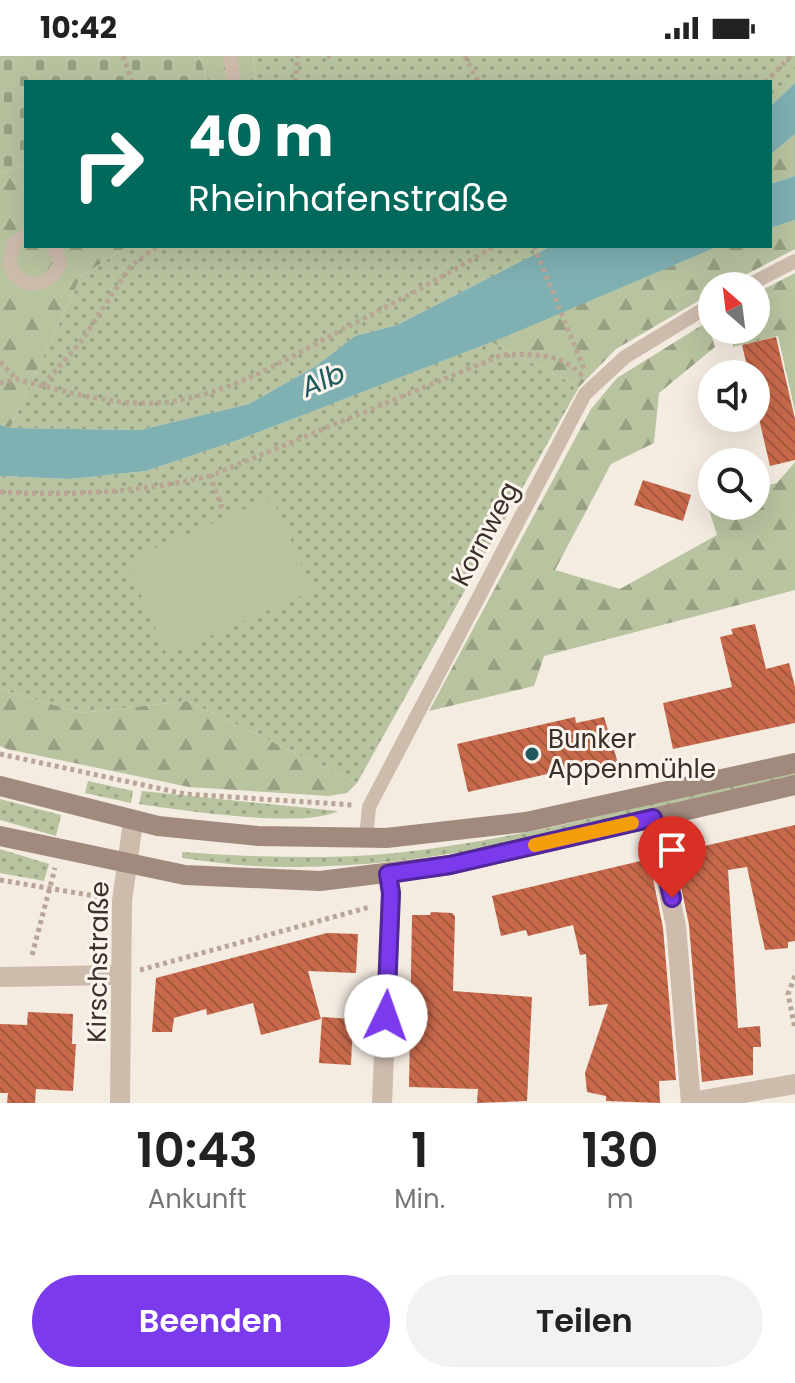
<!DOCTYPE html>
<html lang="de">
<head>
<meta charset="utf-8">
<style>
  body { margin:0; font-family:Poppins,sans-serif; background:#f2f2f2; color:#222; height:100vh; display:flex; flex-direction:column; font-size:30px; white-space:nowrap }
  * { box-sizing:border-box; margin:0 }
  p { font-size:26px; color:#767676 }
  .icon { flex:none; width:44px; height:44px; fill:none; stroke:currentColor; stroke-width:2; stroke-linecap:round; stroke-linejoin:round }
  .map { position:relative; height:1047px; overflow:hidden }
  .panel { display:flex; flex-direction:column; background:#fff; flex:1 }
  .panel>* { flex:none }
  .banner { position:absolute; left:24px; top:24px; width:748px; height:168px; border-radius:0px; box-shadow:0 8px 32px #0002; background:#00695c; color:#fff; overflow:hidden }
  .needle { width:52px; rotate:332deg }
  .fabs { position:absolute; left:698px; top:216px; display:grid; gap:16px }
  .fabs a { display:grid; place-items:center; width:72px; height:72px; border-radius:50%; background:#fff; box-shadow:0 8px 32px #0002; font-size:40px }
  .pin { position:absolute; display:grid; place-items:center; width:68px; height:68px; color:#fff; margin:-82px -34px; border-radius:50% 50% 50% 0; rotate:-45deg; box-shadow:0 0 8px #0007 }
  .pin .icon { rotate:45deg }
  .me { position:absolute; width:88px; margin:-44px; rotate:3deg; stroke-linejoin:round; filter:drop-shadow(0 0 6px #0008) }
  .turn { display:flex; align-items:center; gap:28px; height:168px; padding:0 32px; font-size:36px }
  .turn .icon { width:104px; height:104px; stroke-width:2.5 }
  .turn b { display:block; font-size:56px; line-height:68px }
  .eta { display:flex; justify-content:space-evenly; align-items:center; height:136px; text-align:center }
  .eta b { font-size:48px; font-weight:600; line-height:56px }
  .button { display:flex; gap:16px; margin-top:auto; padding:16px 32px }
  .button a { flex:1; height:92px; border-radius:48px; background:#7c3aed; color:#fff; font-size:32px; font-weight:600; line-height:92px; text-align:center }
  .button a+a { background:#f2f2f2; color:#222 }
  .status { display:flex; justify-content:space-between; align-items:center; height:56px; padding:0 40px; background:#fff; direction:ltr }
  .status svg { height:22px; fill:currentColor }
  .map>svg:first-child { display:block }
  .grass { fill:url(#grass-dots) }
  .forest { fill:url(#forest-firs) }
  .cemetery { fill:url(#cemetery-stones) }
  .pitch { fill:#b8c4a0 }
  .water { fill:#7fb0b2 }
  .building { fill:url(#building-back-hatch) }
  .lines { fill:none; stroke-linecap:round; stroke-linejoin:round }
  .path { stroke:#b9a596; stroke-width:5; stroke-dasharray:4 4; stroke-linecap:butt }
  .lane { stroke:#cdbbac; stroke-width:14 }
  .street { stroke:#cdbbac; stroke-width:20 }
  .secondary { stroke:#a18a7d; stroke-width:20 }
  .route-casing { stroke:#51269a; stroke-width:20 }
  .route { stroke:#7c3aed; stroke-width:14 }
  .slow { stroke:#f59e0b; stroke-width:14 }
  .poi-dot { fill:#1f5a5e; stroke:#fbf5ee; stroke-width:3 }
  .labels { text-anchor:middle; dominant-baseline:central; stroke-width:6; stroke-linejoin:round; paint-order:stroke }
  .street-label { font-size:26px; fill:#3b302b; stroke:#fbf5ee }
  .poi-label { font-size:26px; fill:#3b302b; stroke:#fbf5ee; text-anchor:start }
  .water-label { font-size:28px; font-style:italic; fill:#1f5a5e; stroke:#fbf5ee }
</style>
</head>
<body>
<div class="status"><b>10:42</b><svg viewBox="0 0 49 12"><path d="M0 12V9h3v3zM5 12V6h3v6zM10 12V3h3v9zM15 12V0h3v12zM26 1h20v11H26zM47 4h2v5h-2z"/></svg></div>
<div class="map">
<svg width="795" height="1047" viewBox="0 0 795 1047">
  <defs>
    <pattern id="grass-dots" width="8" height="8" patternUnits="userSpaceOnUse" patternTransform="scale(2)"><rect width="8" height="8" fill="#b8c4a0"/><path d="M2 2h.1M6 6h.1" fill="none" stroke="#97a083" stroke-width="1.8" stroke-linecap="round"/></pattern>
    <pattern id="forest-firs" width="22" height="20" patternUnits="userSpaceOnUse" patternTransform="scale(2)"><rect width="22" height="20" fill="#b8c4a0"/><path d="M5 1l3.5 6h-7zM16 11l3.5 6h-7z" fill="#97a083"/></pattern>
    <pattern id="cemetery-stones" width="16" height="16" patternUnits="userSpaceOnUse" patternTransform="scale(2)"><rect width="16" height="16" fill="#b8c4a0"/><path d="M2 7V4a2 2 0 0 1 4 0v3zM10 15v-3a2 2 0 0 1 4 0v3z" fill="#97a083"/></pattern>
    <pattern id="building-back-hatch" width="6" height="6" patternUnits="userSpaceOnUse" patternTransform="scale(2)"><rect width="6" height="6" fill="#c8694b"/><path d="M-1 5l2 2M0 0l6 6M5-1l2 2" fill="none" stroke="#a4573f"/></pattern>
  </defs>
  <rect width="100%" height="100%" fill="#f4ebe1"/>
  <g class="grass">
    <path d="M253 0H795V27L770 51V26H256Z"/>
    <path d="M128 190H551L397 269 355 280 316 310 249 348 140 374 10 372 81 220Z"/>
    <path d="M491 286 579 331 357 727 188 645 81 657 0 633V420L70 423 146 415 241 383Z"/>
    <path d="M795 713V722C622 761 434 819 255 810 230 809 206 805 182 802V796C253 801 324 804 395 797 529 783 664 743 795 713Z"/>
    <path d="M88 725 133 735 131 747 85 737Z"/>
    <path d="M142 735 338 755C304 773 180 754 139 748Z"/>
    <path d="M0 743 61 759 56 780 0 764Z"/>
    <path d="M0 793 49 808 44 825 0 817Z"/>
  </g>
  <g class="forest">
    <path d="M199 0H253L256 26H208Z"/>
    <path d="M795 78V120L770 128V99Z"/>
    <path d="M26 109V190H128L81 220 10 372 0 369V118Z"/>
    <path d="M795 164V193L724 230H712V237L616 293 579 331 491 286 719 190H770V172Z"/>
    <path d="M795 217V355L778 280 733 291 731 274H756V237Z"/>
    <path d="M707 266 715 291 659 337 654 387 611 408 555 514 620 533 717 479 706 445 712 443V450H756V432L777 427 795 406V534L544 600 534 630 429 655 591 353 617 322Z"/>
    <path d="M0 633 81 657 188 645 357 727 347 737 328 740 189 731 7 693 0 690Z"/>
  </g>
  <path class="cemetery" d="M0 0H199L208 26H26V109L0 118Z"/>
  <path class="pitch" d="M272 441 313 535 167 599 126 505Z"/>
  <g class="water">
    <path d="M795 27V78L770 99V51Z"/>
    <path d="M795 120V164L770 172V128Z"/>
    <path d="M551 190H719L507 280 241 383 146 415 70 423 0 420V369L10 372 140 374 249 348 316 310 355 280 397 269Z"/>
  </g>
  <g class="building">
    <path d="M776 281 795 363V404L770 410 756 350V318H749L742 289Z"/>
    <path d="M643 424 691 439 683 465 634 449Z"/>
    <path d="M755 568 766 613 789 607 795 631V667L673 693 663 647 732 631 720 581 733 578 731 573Z"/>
    <path d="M575 661 576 667 604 661 621 717 601 722 598 710 591 712V708L468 736 457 688Z"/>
    <path d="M795 769V885L788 886V892L765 894 747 811 728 814 738 972 760 970 761 991H753V1019L702 1026 689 869 674 797Z"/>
    <path d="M649 803 663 872 676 1024 659 1025 660 1047 606 1045V1040L587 1036 585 1017 608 948 589 950 586 898 580 899 573 869 528 880 526 874 501 880 492 840Z"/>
    <path d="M431 856 452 857 455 860 453 935 532 941 527 1045 477 1047 478 1033 409 1031 412 859H430Z"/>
    <path d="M327 877 358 878 356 917 308 915 321 963 261 979 253 947 207 959 206 953 174 962 172 976H152L156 922Z"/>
    <path d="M28 956 73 958 72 988H76L73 1035 36 1033 35 1047H7L8 1037H0V968L27 969Z"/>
    <path d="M322 961 353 963 351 1009 319 1007Z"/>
  </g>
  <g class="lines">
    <g class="path">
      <path d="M123 0 132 26"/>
      <path d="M327 0 334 1"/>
      <path d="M465 0 478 26"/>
      <path d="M295 26 298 0"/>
      <path d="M765 26 791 0"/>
      <path d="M534 190 585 315"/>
      <path d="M0 306 16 323"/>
      <path d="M0 327 16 323C59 334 110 349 154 347 221 344 287 303 345 272 396 246 446 220 494 190"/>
      <path d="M43 329 80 287 130 211 157 190"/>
      <path d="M0 436C72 440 140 436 210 420"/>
      <path d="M222 452 210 420 502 299C532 298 561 296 582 320"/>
      <path d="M0 698 185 738 353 749"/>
      <path d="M0 824 101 841"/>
      <path d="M32 899 55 812"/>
      <path d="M140 914 370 851"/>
      <path d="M795 920 788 938 795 973"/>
    </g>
    <g class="lane">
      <path d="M231 0 233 26"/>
      <path d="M26 179 14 187 9 207C18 236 50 233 60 207L54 190"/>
      <path d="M747 230 795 205"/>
      <path d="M366 782 369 751 585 338 625 301 712 248"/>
    </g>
    <g class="street">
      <path d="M653 762 676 870 691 1047"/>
      <path d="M0 921 120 919"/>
      <path d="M691 1046 795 1028"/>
      <path d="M120 1047 122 845 133 766"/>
      <path d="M382 1047 391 837 388 818"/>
    </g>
    <g class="secondary">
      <path d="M0 730 158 770 258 780 386 782 526 766 795 707"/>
      <path d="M0 780 185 819 320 825 450 809 795 729"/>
    </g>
  </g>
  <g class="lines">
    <g class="route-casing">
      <path id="route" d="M386 960 391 837 388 818 450 809 653 762 672 842"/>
    </g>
    <use href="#route" class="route"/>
    <path class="slow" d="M535 789 632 767"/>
  </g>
  <circle class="poi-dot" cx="532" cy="698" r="8"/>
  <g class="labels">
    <g class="street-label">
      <text transform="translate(485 478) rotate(-62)">Kornweg</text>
      <text transform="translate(98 906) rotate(-89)">Kirschstraße</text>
    </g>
    <g class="poi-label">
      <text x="548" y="683">Bunker<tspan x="548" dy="30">Appenmühle</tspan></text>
    </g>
    <g class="water-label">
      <text transform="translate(323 324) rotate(-23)">Alb</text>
    </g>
  </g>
</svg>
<div class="fabs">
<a><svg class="needle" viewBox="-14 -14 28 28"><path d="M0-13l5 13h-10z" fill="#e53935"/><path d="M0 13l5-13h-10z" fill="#767676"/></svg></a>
<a><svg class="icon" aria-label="sound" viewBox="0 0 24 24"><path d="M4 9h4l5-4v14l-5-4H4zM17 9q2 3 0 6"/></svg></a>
<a><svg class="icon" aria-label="search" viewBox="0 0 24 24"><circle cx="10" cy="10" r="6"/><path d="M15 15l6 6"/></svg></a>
</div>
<div class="pin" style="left:672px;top:842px;background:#d93025"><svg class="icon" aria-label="arrive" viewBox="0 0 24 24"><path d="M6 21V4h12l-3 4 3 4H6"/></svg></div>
<svg class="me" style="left:386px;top:960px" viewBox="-20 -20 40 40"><circle r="19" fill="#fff"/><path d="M0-13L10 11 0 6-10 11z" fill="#7c3aed"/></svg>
<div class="banner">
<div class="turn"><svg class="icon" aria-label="right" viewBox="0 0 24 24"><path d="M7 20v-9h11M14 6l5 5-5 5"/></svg><div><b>40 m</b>Rheinhafenstraße</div></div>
</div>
</div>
<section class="panel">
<div class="eta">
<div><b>10:43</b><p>Ankunft</p></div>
<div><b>1</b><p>Min.</p></div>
<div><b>130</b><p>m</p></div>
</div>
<div class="button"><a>Beenden</a><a>Teilen</a></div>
</section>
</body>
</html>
